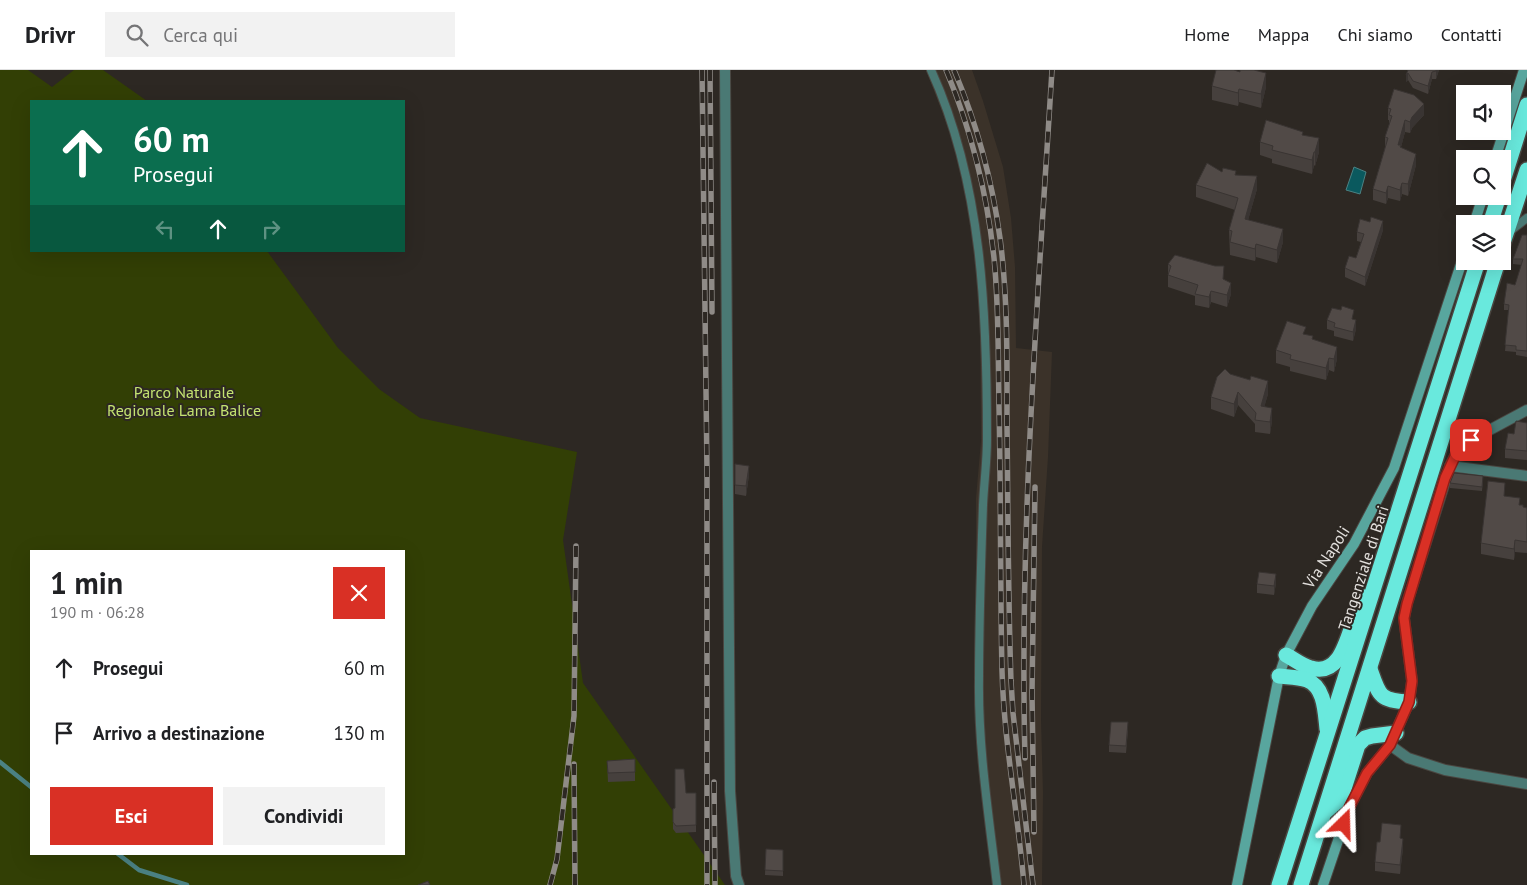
<!DOCTYPE html>
<html lang="it">
<head>
<meta charset="utf-8">
<style>
  body { margin:0; font-family:"PT Sans",sans-serif; background:#f2f2f2; color:#202124; height:100vh; display:flex; flex-direction:column; font-size:19px; white-space:nowrap }
  * { box-sizing:border-box; margin:0 }
  p { font-size:16px; color:#757577 }
  .icon { flex:none; width:28px; height:28px; fill:none; stroke:currentColor; stroke-width:2; stroke-linecap:round; stroke-linejoin:round }
  .map { position:relative; flex:1; overflow:hidden }
  .side { position:absolute; left:30px; top:480px; width:375px; height:305px; display:flex; flex-direction:column; background:#fff; border-radius:0px; box-shadow:0 5px 20px #0002 }
  .side>* { flex:none }
  .top-card { position:absolute; left:30px; top:30px; width:375px; height:152px; border-radius:0px; box-shadow:0 5px 20px #0002; background:#0b6e4f; color:#fff; overflow:hidden }
  .controls { position:absolute; left:1456px; top:15px; display:grid; gap:10px }
  .controls a { display:grid; place-items:center; width:55px; height:55px; border-radius:0px; background:#fff; box-shadow:0 5px 20px #0002; font-size:25px }
  .pin { position:absolute; display:grid; place-items:center; width:42px; height:42px; color:#fff; margin:-21px; border-radius:10px; box-shadow:0 2px 8px #0006 }
  .me { position:absolute; width:55px; margin:-28px; rotate:22deg; stroke-linejoin:round; filter:drop-shadow(0 0 4px #0008) }
  .turn { display:flex; align-items:center; gap:18px; height:105px; padding:0 20px; font-size:22px }
  .turn .icon { width:65px; height:65px; stroke-width:2.5 }
  .turn b { display:block; font-size:35px; line-height:42px }
  .lanes { display:flex; align-items:center; height:48px; padding:0 20px; background:#0003; justify-content:center; gap:25px; direction:ltr }
  .lanes .off { opacity:.35 }
  .round { display:grid; place-items:center; flex:none; width:52px; height:52px; border-radius:0px; background:#f2f2f2 }
  .headline { display:flex; align-items:center; justify-content:space-between; height:85px; padding:0 20px }
  h1 { font-size:30px; font-weight:700; line-height:38px }
  .button { display:flex; gap:10px; margin-top:auto; padding:10px 20px }
  .button a { flex:1; height:58px; border-radius:0px; background:#d93025; color:#fff; font-size:20px; font-weight:700; line-height:58px; text-align:center }
  .button a+a { background:#f2f2f2; color:#202124 }
  ul { padding:0; list-style:none }
  li { display:flex; align-items:center; gap:15px; height:65px; padding:0 20px }
  li div { flex:1 }
  li b { display:block; font-size:19px }
  li em { font-style:normal }
  header { display:flex; align-items:center; gap:30px; box-sizing:border-box; height:70px; padding:0 25px; background:#fff; border-bottom:1px solid #e0e0e0 }
  header strong { font-size:24px }
  nav { display:flex; gap:28px; margin-inline-start:auto; font-size:18px }
  .search { width:350px; height:45px; background:#f2f2f2; display:flex; align-items:center; gap:12px; box-sizing:border-box; padding:0 18px; border-radius:0px; color:#757577; font-size:19px }
  .map>svg:first-child { display:block }
  .built { fill:#3b3229 }
  .green { fill:#323f05; fill-rule:evenodd }
  .water { fill:#0a595e; stroke:#4b8284 }
  .lines { fill:none; stroke-linecap:round; stroke-linejoin:round }
  .stream { stroke:#4b8284; stroke-width:4.5 }
  .lane-casing { stroke:#4a4641; stroke-width:10 }
  .street-casing { stroke:#4a4641; stroke-width:12 }
  .secondary-casing { stroke:#4a4641; stroke-width:12 }
  .highway-casing { stroke:#4a4641; stroke-width:18 }
  .lane { stroke:#4a7974; stroke-width:8 }
  .street { stroke:#4a7974; stroke-width:10 }
  .secondary { stroke:#58a69e; stroke-width:10 }
  .highway { stroke:#69e9dd; stroke-width:15 }
  .rail-casing { stroke:#8f8b87; stroke-width:5.5 }
  .rail { stroke:#2d2823; stroke-width:4; stroke-dasharray:11; stroke-linecap:butt }
  .wall { fill:#46403d }
  .shaded-wall { fill:#393432 }
  .building { fill:#514a47; stroke:#393432 }
  .route-casing { stroke:#8d1f18; stroke-width:12 }
  .route { stroke:#d93025; stroke-width:9 }
  .labels { text-anchor:middle; dominant-baseline:central; stroke-width:4; stroke-linejoin:round; paint-order:stroke }
  .park-label { font-size:16px; fill:#c4e371; stroke:#2d2823 }
  .street-label { font-size:16px; fill:#e4e1de; stroke:#2d2823 }
</style>
</head>
<body>
<header>
<strong>Drivr</strong>
<div class="search"><svg class="icon" aria-label="search" viewBox="0 0 24 24"><circle cx="10" cy="10" r="6"/><path d="M15 15l6 6"/></svg>Cerca qui</div>
<nav><a>Home</a><a>Mappa</a><a>Chi siamo</a><a>Contatti</a></nav>
</header>
<div class="map">
<svg width="1527" height="815" viewBox="0 0 1527 815">
  <rect width="100%" height="100%" fill="#2d2823"/>
  <path class="built" d="M926 0H972L983 31 1003 97 1011 148 1015 197 1016 278 1052 282 1048 387 1042 477 1041 650 1043 723 1042 815H993L985 753 976 641V428L981 371 980 254 976 191 968 132 953 70Z"/>
  <path class="green" d="M0 0H28L52 17 74 0H103L147 31H31V181H267L338 278 379 319 420 348 577 382 563 470 583 613 725 815H0ZM31 481H404V784H31Z"/>
  <path class="water" d="M1354 97 1366 102 1360 124 1346 120Z"/>
  <g class="lines">
    <g class="stream">
      <path d="M0 692 31 717"/>
      <path d="M118 784 139 800 187 815"/>
    </g>
    <g class="lane-casing">
      <g id="lane">
        <path d="M931 0C983 114 987 246 987 369 987 391 984 413 983 435 981 493 979 551 979 609 978 678 989 747 997 815"/>
        <path d="M1510 161 1527 148"/>
      </g>
    </g>
    <g class="street-casing">
      <g id="street">
        <path d="M725 0 730 721 736 806 739 815"/>
        <path d="M1450 396 1527 406"/>
        <path d="M1409 632 1412 611 1404 548 1407 533 1450 396 1458 380 1471 370 1527 340"/>
        <path d="M1390 675 1408 688 1445 700 1527 714"/>
      </g>
    </g>
    <g class="secondary-casing">
      <g id="secondary">
        <path d="M1495 89 1524 0"/>
        <path d="M1474 154 1483 126"/>
        <path d="M1237 815 1279 606 1286 585 1312 536 1354 474 1394 398 1465 182"/>
        <path d="M1323 815 1349 738 1367 703 1390 675 1409 632"/>
      </g>
    </g>
    <g class="highway-casing">
      <g id="highway">
        <path d="M1502 114 1527 35"/>
        <path d="M1490 154 1499 126"/>
        <path d="M1502 176 1527 100"/>
        <path d="M1286 585C1294 589 1302 596 1311 598 1348 609 1348 548 1365 527"/>
        <path d="M1370 599C1379 625 1379 631 1409 632"/>
        <path d="M1279 606C1287 607 1299 607 1307 610 1325 617 1325 642 1327 659"/>
        <path d="M1325 742 1341 728 1358 675 1365 668 1372 666 1396 663"/>
        <path d="M1279 815 1478 191"/>
        <path d="M1301 815 1498 191"/>
      </g>
    </g>
    <use href="#lane" class="lane"/>
    <use href="#street" class="street"/>
    <use href="#secondary" class="secondary"/>
    <use href="#highway" class="highway"/>
    <g class="rail-casing">
      <g id="rail">
        <path d="M702 0 707 401V815"/>
        <path d="M710 0 712 242"/>
        <path d="M946 0C971 59 987 124 994 188 999 237 998 287 999 337 1001 425 1000 513 1002 601 1004 673 1018 743 1024 815"/>
        <path d="M954 0C977 54 992 110 1000 168 1008 229 1007 292 1007 353 1008 439 1008 525 1011 611L1013 643 1033 815"/>
        <path d="M1025 688C1019 458 1038 229 1052 0"/>
        <path d="M574 694 575 815"/>
        <path d="M714 712 715 815"/>
        <path d="M1034 762 1032 623 1035 417"/>
        <path d="M550 815 557 789 574 646 576 476"/>
      </g>
    </g>
    <use href="#rail" class="rail"/>
  </g>
  <g class="wall">
    <path d="M1408 0H1439L1436 9H1432L1428 24 1413 18 1408 10 1406 12Z"/>
    <path d="M1240 2 1266 17 1261 38 1239 32 1238 36 1212 30V16Z"/>
    <path d="M1388 38 1424 45 1412 58 1410 63 1405 62 1401 77 1416 95 1408 126 1402 124 1400 131 1388 128 1386 134 1373 130V119L1385 78V67L1389 55V50H1388Z"/>
    <path d="M1303 65 1319 82 1315 96 1314 95 1312 104 1272 93V89L1260 85V72Z"/>
    <path d="M1222 102 1236 105 1257 119 1248 150 1283 172 1277 193 1256 187 1255 191 1230 185 1229 160 1235 140 1196 127V115Z"/>
    <path d="M1383 160 1365 216 1345 207V198L1356 188 1361 172 1357 171V162Z"/>
    <path d="M1527 165V287L1516 285V282L1505 281 1509 240H1504V234L1515 215 1522 195 1513 194V189Z"/>
    <path d="M1168 194 1224 210 1231 224 1227 237 1211 232 1209 238 1195 235V226L1168 217Z"/>
    <path d="M1354 249 1356 259 1353 271 1334 266V261L1327 259V250Z"/>
    <path d="M1306 265 1313 269 1337 289 1334 302 1329 300 1326 310 1290 301V297L1276 293V280Z"/>
    <path d="M1230 304 1268 324 1264 337 1272 351 1270 364 1255 362V354L1238 335 1234 347 1211 339V327Z"/>
    <path d="M1527 353V390L1505 388V379L1514 364Z"/>
    <path d="M735 394 749 405 746 426 735 424Z"/>
    <path d="M1483 410 1482 421 1450 418V413Z"/>
    <path d="M1505 426 1523 437 1527 438V483L1515 482 1514 490 1481 484V473Z"/>
    <path d="M1276 513 1274 525 1257 523V514Z"/>
    <path d="M1128 660 1126 683 1109 682V675Z"/>
    <path d="M635 689V711L608 712 607 691Z"/>
    <path d="M686 723H696V762L676 763 673 759V739L675 738Z"/>
    <path d="M1401 768 1403 778 1400 804 1375 801V792Z"/>
    <path d="M766 779 783 780V806L765 805Z"/>
  </g>
  <g class="shaded-wall">
    <path d="M1436 0H1439L1436 9Z"/>
    <path d="M1432 2V9L1428 24V16Z"/>
    <path d="M1266 3V17L1261 38V24Z"/>
    <path d="M1408 3V10L1406 12V5Z"/>
    <path d="M1239 19V32L1238 36V23Z"/>
    <path d="M1424 34V45L1412 58 1410 63V52L1412 47Z"/>
    <path d="M1405 50V62L1401 77V87L1398 75Z"/>
    <path d="M1319 68V82L1315 96V82Z"/>
    <path d="M1314 82V95L1312 104V90Z"/>
    <path d="M1416 84V95L1408 126V114Z"/>
    <path d="M1257 106V119L1245 161V149Z"/>
    <path d="M1402 113V124L1400 131V120Z"/>
    <path d="M1388 116V128L1386 134V123Z"/>
    <path d="M1383 151V160L1365 216V207Z"/>
    <path d="M1283 159V172L1277 193V180Z"/>
    <path d="M1256 174V187L1255 191V179Z"/>
    <path d="M1231 213V224L1227 237V225Z"/>
    <path d="M1211 221V232L1209 238V227Z"/>
    <path d="M1356 250V259L1353 271V262Z"/>
    <path d="M1337 277V289L1334 302V289Z"/>
    <path d="M1329 288V300L1326 310V298Z"/>
    <path d="M1268 311V324L1261 349V336Z"/>
    <path d="M1238 322V335L1234 347V334Z"/>
    <path d="M1272 338V351L1270 364V352Z"/>
    <path d="M749 396V405L746 426V416Z"/>
    <path d="M1515 470V482L1514 490V479Z"/>
    <path d="M1276 504V513L1274 525V516Z"/>
    <path d="M1403 769V778L1400 804V795Z"/>
  </g>
  <g class="building">
    <path d="M1216 0H1234L1240 2V0H1254L1266 3 1261 24 1239 19 1238 23 1212 16Z"/>
    <path d="M1408 0H1436V1L1432 2 1428 16 1413 11 1408 3 1406 5Z"/>
    <path d="M1394 19 1414 25 1424 34 1412 47 1410 52 1405 50 1398 75H1401L1400 77 1416 84 1408 114 1402 113 1400 120 1388 116 1386 123 1373 119 1388 68 1385 67 1392 46 1389 45 1391 39 1388 38Z"/>
    <path d="M1266 50 1303 62 1302 65 1319 68 1315 82H1314L1312 90 1272 80 1273 76 1260 72Z"/>
    <path d="M1207 93 1222 102 1223 98 1236 101 1235 105 1257 106 1245 149 1283 159 1277 180 1256 174 1255 179 1230 172 1232 161 1229 160 1238 128 1196 115Z"/>
    <path d="M1371 147 1383 151 1365 207 1345 198 1349 186 1356 188 1364 164 1357 162 1360 149 1370 152Z"/>
    <path d="M1522 165H1527V281L1516 280V276L1505 275 1509 235 1504 234 1507 213 1515 215 1523 189H1513Z"/>
    <path d="M1175 185 1215 196H1224L1223 209 1231 213 1227 225 1211 221 1209 227 1195 224 1198 215 1168 205 1171 196 1168 194Z"/>
    <path d="M1342 236 1354 240 1352 249 1356 250 1353 262 1334 257 1335 253 1327 250 1332 238 1341 240Z"/>
    <path d="M1287 251 1306 257 1303 264 1313 266 1312 269 1337 277 1334 289 1329 288 1326 298 1290 289 1291 285 1276 280Z"/>
    <path d="M1225 299 1230 304 1250 310 1251 306 1268 311 1261 336 1272 338 1270 352 1255 350 1256 343 1238 322 1234 334 1211 327 1217 307Z"/>
    <path d="M1516 351 1527 353V381L1505 379 1508 363 1514 364Z"/>
    <path d="M735 394 749 396 746 416 735 415Z"/>
    <path d="M1454 403 1483 406 1482 417 1450 413Z"/>
    <path d="M1488 411 1505 413 1504 426 1520 428 1519 435H1523V437L1527 438V472L1515 470 1514 479 1481 473Z"/>
    <path d="M1259 502 1276 504 1274 516 1257 514Z"/>
    <path d="M1111 652H1128L1126 676 1109 675Z"/>
    <path d="M635 689V702L608 703 607 691Z"/>
    <path d="M675 699H684L686 723H696V755L676 756 673 752V739L675 738Z"/>
    <path d="M1382 753 1401 755 1400 768 1403 769 1400 795 1375 792 1377 772H1380Z"/>
    <path d="M766 779 783 780V801L765 800Z"/>
    <path d="M428 811 430 815H418Z"/>
  </g>
  <g class="lines">
    <g class="route-casing">
      <path id="route" d="M1344 754 1349 738 1367 703 1390 675 1409 632 1412 611 1404 548 1407 534 1445 408 1458 380 1471 370"/>
    </g>
    <use href="#route" class="route"/>
  </g>
  <g class="labels">
    <g class="park-label">
      <text x="184" y="322">Parco Naturale<tspan x="184" dy="18">Regionale Lama Balice</tspan></text>
    </g>
    <g class="street-label">
      <text transform="translate(1326 487) rotate(-57)">Via Napoli</text>
      <text transform="translate(1363 498) rotate(-72)">Tangenziale di Bari</text>
    </g>
  </g>
</svg>
<div class="controls">
<a><svg class="icon" aria-label="sound" viewBox="0 0 24 24"><path d="M4 9h4l5-4v14l-5-4H4zM17 9q2 3 0 6"/></svg></a>
<a><svg class="icon" aria-label="search" viewBox="0 0 24 24"><circle cx="10" cy="10" r="6"/><path d="M15 15l6 6"/></svg></a>
<a><svg class="icon" aria-label="layers" viewBox="0 0 24 24"><path d="M12 4l9 5-9 5-9-5zM3 14l9 5 9-5"/></svg></a>
</div>
<div class="pin" style="left:1471px;top:370px;background:#d93025"><svg class="icon" aria-label="arrive" viewBox="0 0 24 24"><path d="M6 21V4h12l-3 4 3 4H6"/></svg></div>
<svg class="me" style="left:1344px;top:754px" viewBox="-20 -20 40 40"><path d="M0-17L14 15 0 8-14 15z" fill="#d93025" stroke="#fff" stroke-width="4"/></svg>
<div class="top-card">
<div class="turn"><svg class="icon" aria-label="ahead" viewBox="0 0 24 24"><path d="M12 20V5M6 11l6-6 6 6"/></svg><div><b>60 m</b>Prosegui</div></div>
<div class="lanes"><svg class="icon off" aria-label="left" viewBox="0 0 24 24"><path d="M17 20v-9H6M10 6l-5 5 5 5"/></svg><svg class="icon" aria-label="ahead" viewBox="0 0 24 24"><path d="M12 20V5M6 11l6-6 6 6"/></svg><svg class="icon off" aria-label="right" viewBox="0 0 24 24"><path d="M7 20v-9h11M14 6l5 5-5 5"/></svg></div>
</div>
<section class="side">
<div class="headline"><div><h1>1 min</h1><p>190 m · 06:28</p></div><a class="round" style="background:#d93025;color:#fff"><svg class="icon" aria-label="close" viewBox="0 0 24 24"><path d="M6 6l12 12M18 6L6 18"/></svg></a></div>
<ul>
<li><svg class="icon" aria-label="ahead" viewBox="0 0 24 24"><path d="M12 20V5M6 11l6-6 6 6"/></svg><div><b>Prosegui</b></div><em>60 m</em></li>
<li><svg class="icon" aria-label="arrive" viewBox="0 0 24 24"><path d="M6 21V4h12l-3 4 3 4H6"/></svg><div><b>Arrivo a destinazione</b></div><em>130 m</em></li>
</ul>
<div class="button"><a>Esci</a><a>Condividi</a></div>
</section>
</div>
</body>
</html>
